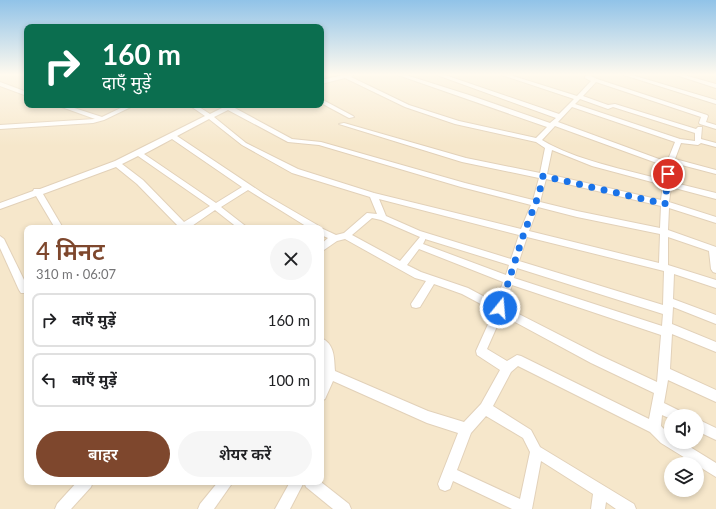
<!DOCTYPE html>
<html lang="hi">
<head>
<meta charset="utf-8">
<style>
  body { margin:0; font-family:Lato,"Noto Sans Devanagari",sans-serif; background:#f6f6f6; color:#202124; height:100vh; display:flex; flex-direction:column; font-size:15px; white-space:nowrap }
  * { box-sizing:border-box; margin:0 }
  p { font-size:13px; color:#757577 }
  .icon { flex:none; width:22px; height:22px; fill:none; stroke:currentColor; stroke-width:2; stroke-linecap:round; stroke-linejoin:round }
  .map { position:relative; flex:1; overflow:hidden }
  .side { position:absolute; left:24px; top:225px; width:300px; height:260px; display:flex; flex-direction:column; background:#fff; border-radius:8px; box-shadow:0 2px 6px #0003 }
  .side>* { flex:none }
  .top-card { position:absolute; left:24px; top:24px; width:300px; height:84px; border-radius:8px; box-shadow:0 2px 6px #0003; background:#0b6e4f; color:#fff; overflow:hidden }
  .fabs { position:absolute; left:664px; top:409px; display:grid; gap:8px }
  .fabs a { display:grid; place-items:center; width:40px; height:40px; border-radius:50%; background:#fff; box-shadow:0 2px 6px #0003; font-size:20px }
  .pin { position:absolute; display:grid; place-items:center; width:34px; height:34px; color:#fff; margin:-17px; border:2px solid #fff; border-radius:50%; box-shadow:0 1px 4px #0007 }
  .me { position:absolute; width:44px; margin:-22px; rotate:17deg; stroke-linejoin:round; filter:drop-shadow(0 0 3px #0008) }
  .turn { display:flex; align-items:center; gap:14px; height:84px; padding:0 12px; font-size:18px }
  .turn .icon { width:52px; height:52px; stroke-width:2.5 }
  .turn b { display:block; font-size:28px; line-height:34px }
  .round { display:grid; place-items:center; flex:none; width:42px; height:42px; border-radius:21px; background:#f6f6f6 }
  .headline { display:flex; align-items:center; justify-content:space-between; height:68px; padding:0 12px }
  h1 { font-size:24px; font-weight:600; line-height:30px; color:#7e472d }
  .cta { display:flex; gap:8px; margin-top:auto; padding:8px 12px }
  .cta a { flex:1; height:46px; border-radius:24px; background:#7e472d; color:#fff; font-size:16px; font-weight:600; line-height:46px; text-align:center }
  .cta a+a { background:#f6f6f6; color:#202124 }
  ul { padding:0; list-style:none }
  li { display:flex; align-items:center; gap:12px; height:54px; margin:0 8px 6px; padding:0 4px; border:2px solid #e0e0e0; border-radius:8px }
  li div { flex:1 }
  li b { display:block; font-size:15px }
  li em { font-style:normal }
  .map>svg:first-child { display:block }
  .residential { fill:#f6e7cb; fill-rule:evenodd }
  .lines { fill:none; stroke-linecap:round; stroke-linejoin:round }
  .minor-casing { stroke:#e2d1b9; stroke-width:2 }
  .minor { fill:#fff; fill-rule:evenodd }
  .route { stroke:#1a73e8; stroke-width:7; stroke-dasharray:0 12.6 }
</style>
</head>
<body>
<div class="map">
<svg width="716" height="509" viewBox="0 0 716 509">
  <rect width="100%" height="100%" fill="#fef5dc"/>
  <path class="residential" d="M0 75H27V105H321V75H716V509H0ZM27 228H321V482H27ZM671 416H697V442H671ZM671 464H697V490H671Z"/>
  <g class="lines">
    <g class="minor-casing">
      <g id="minor">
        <path d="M343 75H353L351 77 409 105 459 121 536 138 547 127 398 75H406L469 95 550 123 556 118 437 75H445L559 114 574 99 502 75H510L577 96 591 81 585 78V76L592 75 591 76 597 79 707 115 708 116 706 122 716 125V129L700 124 699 123 701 117 596 82 583 96 608 105 615 104 696 129 698 127H702L701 139 716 143V147L701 143 698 145 681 143 675 159 716 170V174L674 163 671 182 716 193V199L671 187 669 202 716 217V223L669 208 668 230 716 247V273L713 272 711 269 709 251 668 237V265L716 280V288L674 274 673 299 716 315V324L673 307 672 324 716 342V352L672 334 670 369 716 390V402L668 380 664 403 682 412 684 416H671V419L662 415 661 426 671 436V442H682L716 463V477L661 443 650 432 518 366 511 372 493 406 531 430 540 447 634 504 636 509H616L606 502 605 509H591L593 494 541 461 532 509H512L453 481 450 489 445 491 440 489 438 484 458 433 427 423 333 381 325 399 321 401V382L324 374 323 352 321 350V338C335 344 334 358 335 371L428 411 464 422 481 404 500 370 477 355 476 351 494 311 462 294 434 284 420 307 416 308 412 307 411 304 426 281 415 278 345 239 337 241 321 252V244L328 238 321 235V228L336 235 344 233 367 213 377 214 370 197 292 173 242 145 209 119 177 136 264 194 319 226 320 228H309L248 190 221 207 248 228H238L215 210 189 228H180L137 184 116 167 43 194 63 228H55L36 196 0 209V203L33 191 34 189H40L115 161 205 116 189 105H196L210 114 226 106 236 105 233 107 292 139 321 142 465 183 533 200 539 178 462 162 339 124 344 123 466 158 540 173 545 148 536 142 455 124 405 107 345 78 321 84V80ZM580 99 608 109 613 107 695 133V141L680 139 575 104ZM572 107 675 142 667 162 558 122ZM228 110 288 142 319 145 461 187 531 205 521 229 374 193 298 169 246 143 214 117ZM555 126 665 166 664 180C626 170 575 160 542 140ZM172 139 242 187 216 203 144 154ZM552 150 592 166 663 185 661 200 547 174ZM138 156 210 206 184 222 143 180 122 164ZM546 179 661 206 660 228 577 211 540 202ZM379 199 519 235 511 259 420 231 386 216ZM538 207 577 217 660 234 659 263 529 231ZM372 218 381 220 420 237 400 261 352 235ZM527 237 664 271 663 305 519 261ZM425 239 509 265 506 275 423 244 425 240ZM419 249 503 282 496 303 468 288 421 272 407 265ZM517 268 663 314 662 326 514 278ZM512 285 661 335 657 382 599 355 505 307ZM502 315 591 363 654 393 649 419 521 356 517 355 507 361 487 349ZM486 416 523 438 530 452 520 499 457 470 471 433Z"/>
        <path d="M624 75H632L716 100V104Z"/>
        <path d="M676 75H684L716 84V88Z"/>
        <path d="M0 82 27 92V96L0 86Z"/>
        <path d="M321 99 353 116 354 117 349 118 321 103Z"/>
        <path d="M56 105H65L102 117 127 105H135L104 120 93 123 0 129V125L95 119Z"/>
        <path d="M0 236 4 239 27 286V293H21L19 290 0 248Z"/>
        <path d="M697 419 716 428V440L697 431Z"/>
        <path d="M77 482H93L91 487 71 509H55L57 504Z"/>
        <path d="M218 482H233L214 509H198L200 504Z"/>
        <path d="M290 482H304L290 509H275Z"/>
        <path d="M304 482H321L349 504 351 509H333L306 487Z"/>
      </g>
    </g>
    <use href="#minor" class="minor"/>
  </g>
  <linearGradient id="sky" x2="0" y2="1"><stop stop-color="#91c3e8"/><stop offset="0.51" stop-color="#fffaef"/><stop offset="1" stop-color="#fffaef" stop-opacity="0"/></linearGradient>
  <rect width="716" height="146" fill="url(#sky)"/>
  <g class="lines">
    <path class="route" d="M500 308 524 233 539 194 543 176 665 204 668 174"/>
  </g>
</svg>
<div class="fabs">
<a><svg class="icon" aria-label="sound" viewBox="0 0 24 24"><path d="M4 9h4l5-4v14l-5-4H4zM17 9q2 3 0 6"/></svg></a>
<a><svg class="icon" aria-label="layers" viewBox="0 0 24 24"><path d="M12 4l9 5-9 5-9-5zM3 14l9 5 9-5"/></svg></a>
</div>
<div class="pin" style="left:668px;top:174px;background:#d93025"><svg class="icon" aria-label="arrive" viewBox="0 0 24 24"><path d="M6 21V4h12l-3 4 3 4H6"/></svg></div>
<svg class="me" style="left:500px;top:308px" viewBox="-20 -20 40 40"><circle r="17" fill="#1a73e8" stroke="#fff" stroke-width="3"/><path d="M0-11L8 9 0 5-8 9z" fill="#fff"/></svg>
<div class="top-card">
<div class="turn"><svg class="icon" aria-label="right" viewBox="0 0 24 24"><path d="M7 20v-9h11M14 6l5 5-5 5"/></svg><div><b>160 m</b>दाएँ मुड़ें</div></div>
</div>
<section class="side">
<div class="headline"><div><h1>4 मिनट</h1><p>310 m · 06:07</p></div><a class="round"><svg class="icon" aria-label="close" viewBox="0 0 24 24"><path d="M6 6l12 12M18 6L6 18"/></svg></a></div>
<ul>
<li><svg class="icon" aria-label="right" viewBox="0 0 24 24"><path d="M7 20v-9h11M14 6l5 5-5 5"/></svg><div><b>दाएँ मुड़ें</b></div><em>160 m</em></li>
<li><svg class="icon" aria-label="left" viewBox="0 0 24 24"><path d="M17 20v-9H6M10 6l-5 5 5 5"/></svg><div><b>बाएँ मुड़ें</b></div><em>100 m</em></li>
</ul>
<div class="cta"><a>बाहर</a><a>शेयर करें</a></div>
</section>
</div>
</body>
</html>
